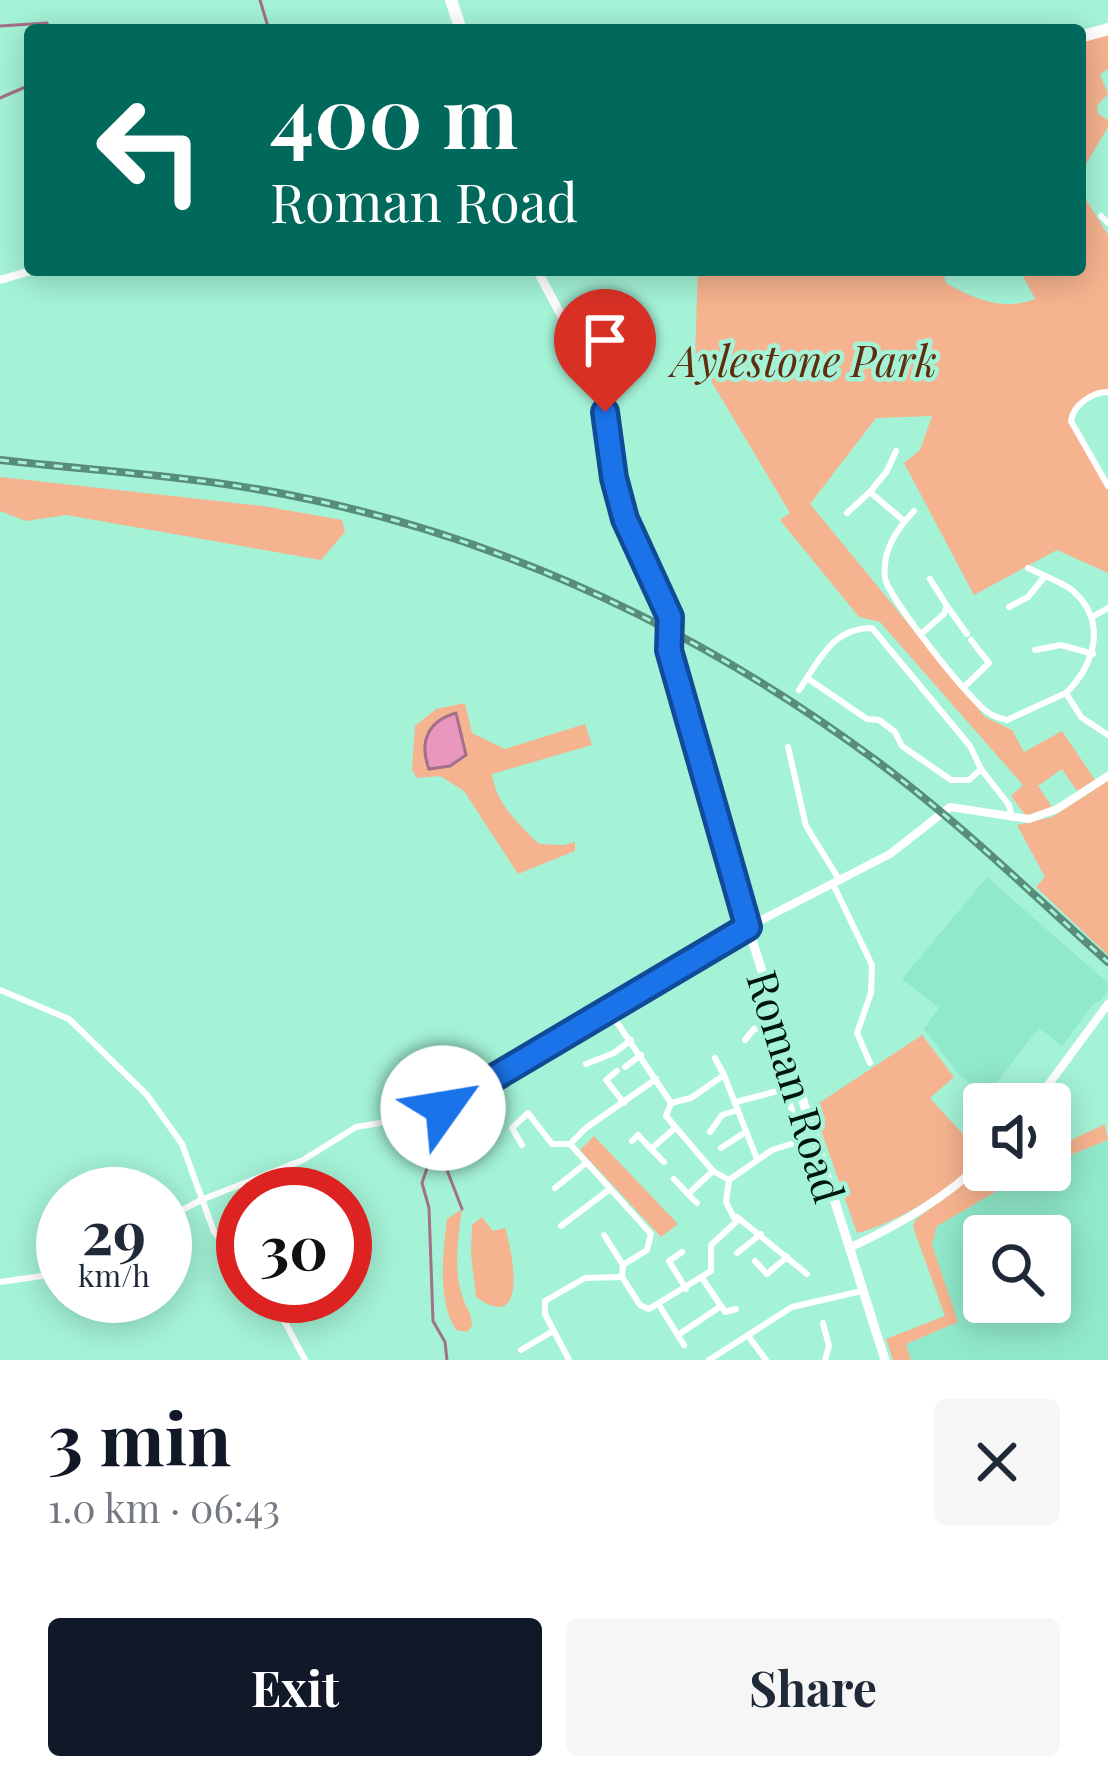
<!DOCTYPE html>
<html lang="en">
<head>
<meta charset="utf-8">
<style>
  body { margin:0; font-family:"Playfair Display",serif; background:#f6f6f7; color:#1f2937; height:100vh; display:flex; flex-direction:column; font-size:45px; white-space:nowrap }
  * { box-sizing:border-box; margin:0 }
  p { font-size:39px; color:#747a83 }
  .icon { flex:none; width:66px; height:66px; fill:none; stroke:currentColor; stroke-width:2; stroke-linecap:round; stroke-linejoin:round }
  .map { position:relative; height:1360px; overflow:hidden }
  .sheet { display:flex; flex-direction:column; background:#fff; flex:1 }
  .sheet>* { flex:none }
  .top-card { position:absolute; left:24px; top:24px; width:1062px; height:252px; border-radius:12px; box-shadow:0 6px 30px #0003; background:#00695c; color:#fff; overflow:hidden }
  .buttons { position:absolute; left:963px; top:1083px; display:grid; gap:24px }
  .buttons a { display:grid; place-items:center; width:108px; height:108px; border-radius:12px; background:#fff; box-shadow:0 6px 30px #0003; font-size:60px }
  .speed { position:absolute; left:36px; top:1167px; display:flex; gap:24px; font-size:60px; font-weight:700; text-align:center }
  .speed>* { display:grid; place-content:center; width:156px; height:156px; border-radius:50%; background:#fff; box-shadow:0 6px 30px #0003; line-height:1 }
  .speed small { font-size:30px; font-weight:400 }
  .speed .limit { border:18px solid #d22; background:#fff; color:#111 }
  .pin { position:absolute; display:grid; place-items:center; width:102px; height:102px; color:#fff; margin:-123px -51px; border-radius:50% 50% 50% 0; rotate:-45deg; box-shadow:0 0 12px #0007 }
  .pin .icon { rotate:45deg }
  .me { position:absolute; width:132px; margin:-66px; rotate:58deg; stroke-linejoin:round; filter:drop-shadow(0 0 9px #0008) }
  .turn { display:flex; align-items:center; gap:42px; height:252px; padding:0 48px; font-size:54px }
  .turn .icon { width:156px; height:156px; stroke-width:2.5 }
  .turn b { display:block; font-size:84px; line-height:102px }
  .round { display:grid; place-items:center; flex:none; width:126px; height:126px; border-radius:12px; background:#f6f6f7 }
  .headline { display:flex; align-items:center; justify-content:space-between; height:204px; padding:0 48px }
  h1 { font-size:72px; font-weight:700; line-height:90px; color:#111827 }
  .primary-button { display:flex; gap:24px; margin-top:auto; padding:24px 48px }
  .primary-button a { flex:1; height:138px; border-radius:12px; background:#111827; color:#fff; font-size:48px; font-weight:700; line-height:138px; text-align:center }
  .primary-button a+a { background:#f6f6f7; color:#1f2937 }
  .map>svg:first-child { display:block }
  .built { fill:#90e9ca; fill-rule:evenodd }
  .green { fill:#f6b38f }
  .water { fill:#e997bf; stroke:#a3708a; stroke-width:3 }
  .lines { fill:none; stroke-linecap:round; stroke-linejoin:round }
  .stream { stroke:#a3708a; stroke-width:3 }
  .street { stroke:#fff; stroke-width:6 }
  .secondary { stroke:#fff; stroke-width:8 }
  .primary { stroke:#fff; stroke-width:9 }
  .highway { stroke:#fff; stroke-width:12 }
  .rail-casing { stroke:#598d7b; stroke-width:8 }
  .rail { stroke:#a4f3d7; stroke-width:3; stroke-dasharray:9; stroke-linecap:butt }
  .route-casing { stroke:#114b97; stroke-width:30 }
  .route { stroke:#1a73e8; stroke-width:21 }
  .labels { text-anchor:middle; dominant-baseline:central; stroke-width:9; stroke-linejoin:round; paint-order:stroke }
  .park-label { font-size:42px; font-style:italic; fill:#5f2d0d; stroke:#a4f3d7 }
  .street-label { font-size:42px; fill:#00150e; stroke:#a4f3d7 }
</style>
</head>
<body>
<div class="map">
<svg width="1108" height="1360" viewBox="0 0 1108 1360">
  <rect width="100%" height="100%" fill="#a4f3d7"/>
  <g class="built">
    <path d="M987 877 1108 983V990L1101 1000 1093 1004 1062 1046 1039 1028 986 1096 959 1075 924 1029 939 1008 902 979Z"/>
    <path d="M1108 1140V1360H911L906 1344 958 1322 932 1245 937 1226 1033 1170H1050V1163ZM984 1236H1050V1302H984Z"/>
  </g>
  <g class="green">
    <path d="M1108 34V69L1100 74 1108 94 1097 105 1098 114 1108 120V127L1080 174V41Z"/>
    <path d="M1080 190 1108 235V389L1074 410 1071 421 1108 486V573L1057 550 974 595 904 463 920 450 932 416 876 418 810 504 985 717 1012 730 1024 752 1062 731 1095 780 1077 791 1062 769 1038 786 1052 807 1026 816 1011 796 1023 785 880 622 859 617 780 520 790 513 695 354 698 270H942L946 283C975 300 1004 311 1035 299L1020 270H1080Z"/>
    <path d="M0 477 263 506 342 520 345 532 321 560 66 515 26 521 0 511Z"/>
    <path d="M465 703 472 733 505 749 585 724 592 745 492 774C496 804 518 823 539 844L564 845 575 842V851L518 874 464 791 440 776 417 778 412 770 415 726 436 709Z"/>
    <path d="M1108 781V955L1036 887 1045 877 1017 825 1052 817Z"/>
    <path d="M922 1035 954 1077 930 1098 981 1154C960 1185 894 1225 857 1233L813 1107Z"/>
    <path d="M1105 1124 1108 1140 1050 1163V1150Z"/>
    <path d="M594 1136 678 1224 661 1237 580 1150Z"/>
    <path d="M984 1168 1033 1170 937 1226 932 1245 958 1322 906 1344 911 1360H893L886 1339 945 1316 913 1227 915 1220Z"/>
    <path d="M462 1209C458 1237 453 1271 463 1298 466 1309 472 1313 472 1326L467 1332 456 1330C437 1301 443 1252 447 1219Z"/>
    <path d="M482 1217 493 1231 505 1228C513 1253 529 1335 476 1297L471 1254 472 1225Z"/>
  </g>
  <path class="water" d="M456 713 466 755 450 766 429 769C419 743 427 721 456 713Z"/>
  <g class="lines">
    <g class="stream">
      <path d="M260 0 269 30"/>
      <path d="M0 26 47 23 49 30"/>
      <path d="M0 98 30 85"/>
      <path d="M432 1130 436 1141 422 1183 429 1208 433 1321 445 1342 447 1360"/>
      <path d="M437 1144 462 1209"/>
    </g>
    <g class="street">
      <path d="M1101 216 1108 223"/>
      <path d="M1108 392C1092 392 1073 405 1071 421L1108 486"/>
      <path d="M870 492 887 471 896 451"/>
      <path d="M914 511C896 530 882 551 885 578 888 597 971 703 989 713 994 717 1001 718 1007 720L1066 693"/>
      <path d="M847 513 870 492 904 521"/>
      <path d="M1028 568C1042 575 1060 581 1072 590 1108 621 1095 664 1066 693L1081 717 1108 735"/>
      <path d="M947 606 967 634"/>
      <path d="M1009 607 1028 597 1045 576"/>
      <path d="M1094 616 1108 608"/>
      <path d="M921 634 944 614 947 606 930 579"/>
      <path d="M1035 650 1061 645 1093 654"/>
      <path d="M807 678 867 719 879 720 895 732 902 746 951 780H969L981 769"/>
      <path d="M964 687 989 663 971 640"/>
      <path d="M799 690C819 661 832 628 872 628L970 746 981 769 1009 805 1012 818"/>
      <path d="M788 747 806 826 840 881"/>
      <path d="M833 884 872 965 871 993 857 1033 870 1063"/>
      <path d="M0 990 69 1019 147 1095 182 1144 214 1232 243 1264"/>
      <path d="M608 1023 614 1018 671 1103"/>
      <path d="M745 1040 754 1029 764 1028 770 1034 796 1124"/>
      <path d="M715 1058 724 1075 691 1098 671 1103 666 1116 713 1171 729 1180"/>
      <path d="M586 1064 614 1053 631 1040"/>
      <path d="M625 1067 641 1055"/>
      <path d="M617 1071 606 1080 624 1103"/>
      <path d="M724 1075 757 1159"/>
      <path d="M736 1102 785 1089"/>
      <path d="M710 1132 722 1115 738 1110"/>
      <path d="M632 1141 638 1135 651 1149 675 1128"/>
      <path d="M522 1145 512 1128 528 1113 552 1144H570"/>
      <path d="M721 1148 744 1133"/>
      <path d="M651 1149 664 1162"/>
      <path d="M674 1179 688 1194"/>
      <path d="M555 1188 586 1163"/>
      <path d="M697 1203 688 1194 713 1171"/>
      <path d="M737 1217 807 1274"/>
      <path d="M165 1219 201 1200 303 1160 356 1127 434 1114 748 927"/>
      <path d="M561 1226 610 1189"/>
      <path d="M604 1235 623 1265"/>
      <path d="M682 1252 669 1261 686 1289"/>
      <path d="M737 1253 761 1234"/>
      <path d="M755 1261 767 1274 787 1257"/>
      <path d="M622 1277 640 1305 649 1309 711 1271V1245L736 1222 726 1202 729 1180 772 1150 813 1137"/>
      <path d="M622 1277 623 1265 647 1250 651 1234 570 1144 586 1128 656 1079"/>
      <path d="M702 1278 725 1312 736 1309"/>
      <path d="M0 1282 63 1273"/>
      <path d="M271 1296 305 1360"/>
      <path d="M659 1305 684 1345"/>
      <path d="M823 1323 829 1346 825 1360"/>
      <path d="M678 1335 721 1306"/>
      <path d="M749 1337 766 1360"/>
      <path d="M521 1350 553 1331"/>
      <path d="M569 1360 545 1314V1301L585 1278 622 1277"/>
      <path d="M709 1360 792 1307 862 1291"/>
    </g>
    <g class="secondary">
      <path d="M0 280 34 270"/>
      <path d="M748 927 890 854 950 807 1029 819 1057 809 1108 776"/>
      <path d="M1034 1104 1108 1004"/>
      <path d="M849 1248C899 1225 944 1199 984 1161"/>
    </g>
    <path class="primary" d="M537 270 594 377 605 412 613 478 625 519 670 617 669 649 748 927 885 1360"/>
    <g class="highway">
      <path d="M451 0 461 30"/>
      <path d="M1080 37 1108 29"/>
    </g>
    <g class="rail-casing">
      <path id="rail" d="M0 460C96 471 194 476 289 495 503 537 699 630 874 759 957 820 1031 893 1108 962"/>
    </g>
    <use href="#rail" class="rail"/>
  </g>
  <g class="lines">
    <g class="route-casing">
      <path id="route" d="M443 1108 748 927 669 650 670 617 625 519 614 478 605 412"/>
    </g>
    <use href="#route" class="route"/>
  </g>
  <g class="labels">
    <g class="park-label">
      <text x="804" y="360">Aylestone Park</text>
    </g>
    <g class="street-label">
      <text transform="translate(797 1086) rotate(73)">Roman Road</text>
    </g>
  </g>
</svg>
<div class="buttons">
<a><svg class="icon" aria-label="sound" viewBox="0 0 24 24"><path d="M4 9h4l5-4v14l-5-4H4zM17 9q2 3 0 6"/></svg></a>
<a><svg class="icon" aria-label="search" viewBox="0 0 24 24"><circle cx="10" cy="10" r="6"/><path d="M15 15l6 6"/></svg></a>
</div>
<div class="speed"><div>29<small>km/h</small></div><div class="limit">30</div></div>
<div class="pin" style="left:605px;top:412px;background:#d93025"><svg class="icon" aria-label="arrive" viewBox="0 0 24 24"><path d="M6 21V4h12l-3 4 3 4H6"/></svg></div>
<svg class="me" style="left:443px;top:1108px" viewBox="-20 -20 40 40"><circle r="19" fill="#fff"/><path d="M0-13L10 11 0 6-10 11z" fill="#1a73e8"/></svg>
<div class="top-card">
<div class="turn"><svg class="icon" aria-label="left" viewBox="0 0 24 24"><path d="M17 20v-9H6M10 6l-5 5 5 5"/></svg><div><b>400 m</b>Roman Road</div></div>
</div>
</div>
<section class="sheet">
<div class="headline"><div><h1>3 min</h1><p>1.0 km · 06:43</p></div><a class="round"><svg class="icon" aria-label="close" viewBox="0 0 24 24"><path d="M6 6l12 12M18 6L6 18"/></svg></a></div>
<div class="primary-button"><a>Exit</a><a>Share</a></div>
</section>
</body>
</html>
